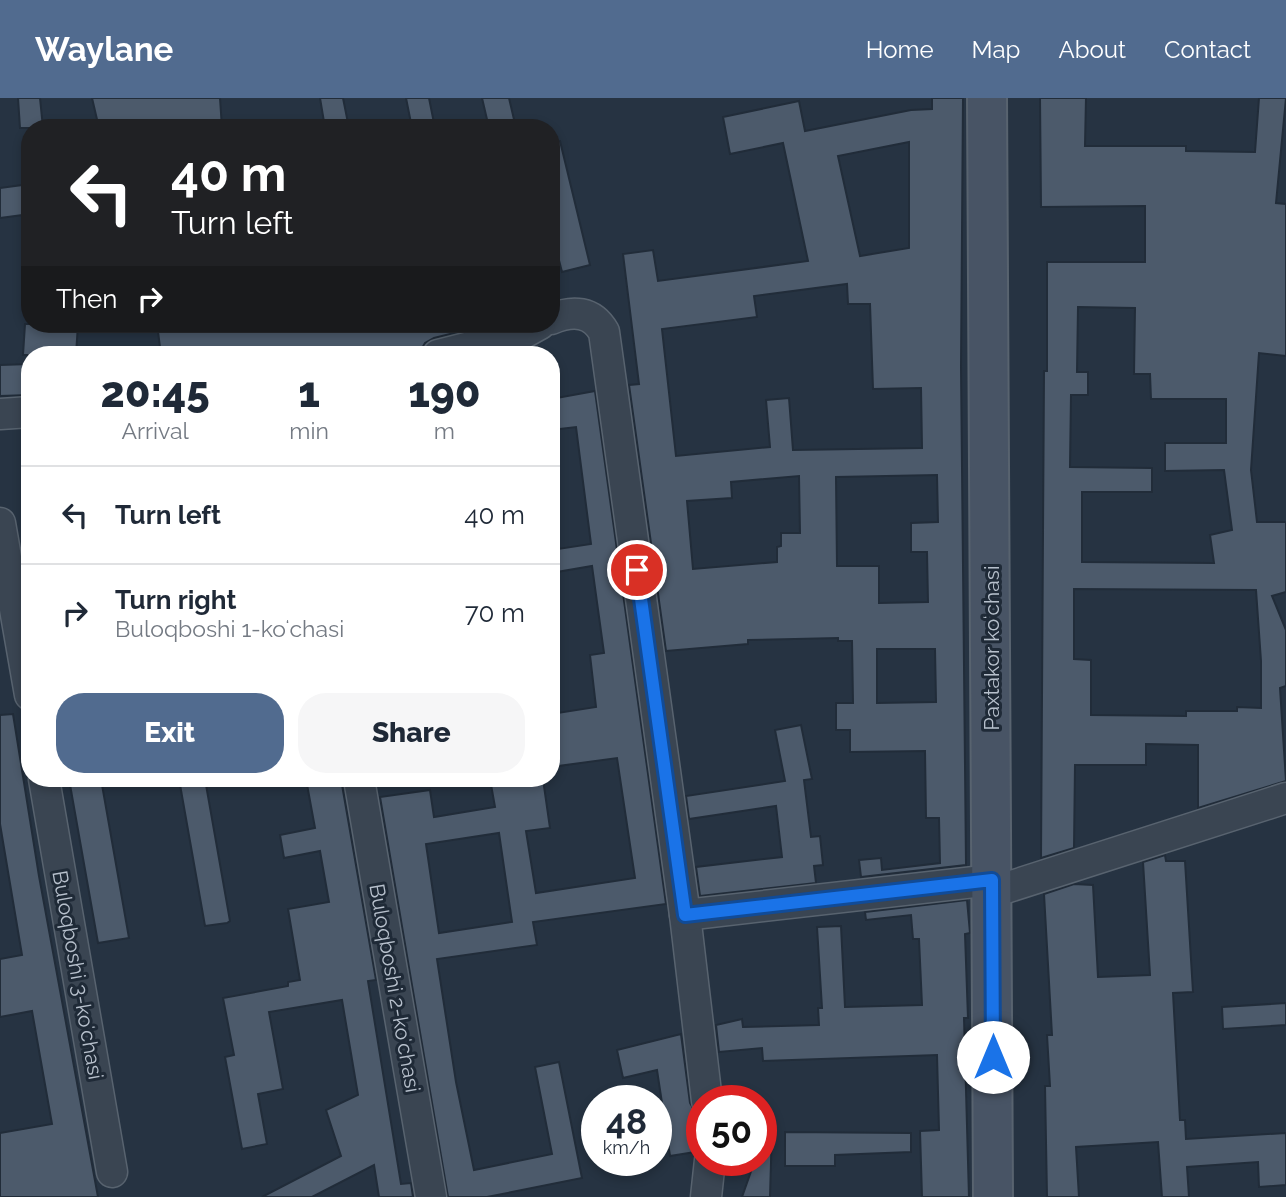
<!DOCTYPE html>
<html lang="en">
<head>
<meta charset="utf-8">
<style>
  body { margin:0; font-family:Raleway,sans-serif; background:#f6f6f7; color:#1f2937; height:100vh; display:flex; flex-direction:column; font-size:26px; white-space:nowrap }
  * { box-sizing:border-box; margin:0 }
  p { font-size:23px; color:#747a83 }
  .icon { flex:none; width:38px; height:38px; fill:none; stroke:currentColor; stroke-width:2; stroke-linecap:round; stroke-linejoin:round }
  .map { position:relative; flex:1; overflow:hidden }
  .side { position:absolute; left:21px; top:248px; width:539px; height:441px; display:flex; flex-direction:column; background:#fff; border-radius:28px; box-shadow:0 4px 10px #0003 }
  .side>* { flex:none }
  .banner { position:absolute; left:21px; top:21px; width:539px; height:214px; border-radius:28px; box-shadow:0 4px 10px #0003; background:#202124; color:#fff; overflow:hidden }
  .speed { position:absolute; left:581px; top:987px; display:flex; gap:14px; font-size:35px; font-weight:700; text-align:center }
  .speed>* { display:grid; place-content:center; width:91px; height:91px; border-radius:50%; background:#fff; box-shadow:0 4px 10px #0003; line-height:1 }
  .speed small { font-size:18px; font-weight:400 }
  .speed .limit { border:10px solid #d22; background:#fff; color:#111 }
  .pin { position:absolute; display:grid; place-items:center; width:60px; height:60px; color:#fff; margin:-30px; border:4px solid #fff; border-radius:50%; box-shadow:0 2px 7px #0007 }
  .me { position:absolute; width:77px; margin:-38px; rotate:0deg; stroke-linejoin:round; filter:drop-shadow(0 0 5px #0008) }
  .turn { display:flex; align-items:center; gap:24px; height:147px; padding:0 35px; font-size:32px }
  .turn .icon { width:91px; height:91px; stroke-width:2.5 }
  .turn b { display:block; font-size:49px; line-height:60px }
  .then { display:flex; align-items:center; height:66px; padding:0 35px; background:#0003; gap:14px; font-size:26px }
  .eta { display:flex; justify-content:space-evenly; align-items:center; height:119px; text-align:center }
  .eta b { font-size:42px; font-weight:800; line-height:49px }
  .cta { display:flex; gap:14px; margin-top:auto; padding:14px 35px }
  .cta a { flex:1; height:80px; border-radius:28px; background:#516b8f; color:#fff; font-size:28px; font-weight:800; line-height:80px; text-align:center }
  .cta a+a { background:#f6f6f7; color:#1f2937 }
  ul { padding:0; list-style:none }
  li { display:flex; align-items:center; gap:21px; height:98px; padding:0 35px; border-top:2px solid #e0e1e3 }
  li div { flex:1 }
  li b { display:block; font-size:26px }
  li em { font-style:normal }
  header { display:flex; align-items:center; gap:42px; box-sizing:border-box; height:98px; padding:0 35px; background:#516b8f; color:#fff }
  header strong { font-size:33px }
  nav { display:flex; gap:38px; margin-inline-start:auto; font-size:24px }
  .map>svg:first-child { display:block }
  .building { fill:#4c5a6b; stroke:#212c39; stroke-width:2; fill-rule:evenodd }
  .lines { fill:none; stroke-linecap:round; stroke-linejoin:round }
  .street-casing { stroke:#58636f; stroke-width:33 }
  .secondary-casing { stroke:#58636f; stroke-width:42 }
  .street { stroke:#3a4552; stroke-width:30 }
  .secondary { stroke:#485465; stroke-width:38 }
  .route-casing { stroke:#114b97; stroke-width:18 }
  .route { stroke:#1a73e8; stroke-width:12 }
  .labels { text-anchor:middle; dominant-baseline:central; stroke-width:6; stroke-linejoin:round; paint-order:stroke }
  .street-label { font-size:21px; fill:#b7c0cc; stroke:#1f2a37 }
</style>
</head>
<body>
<header>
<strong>Waylane</strong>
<nav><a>Home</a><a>Map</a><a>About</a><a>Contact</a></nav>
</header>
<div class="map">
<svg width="1286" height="1099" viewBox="0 0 1286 1099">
  <rect width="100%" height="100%" fill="#263342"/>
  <g class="building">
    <path d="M18 0H40L43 30H20Z"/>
    <path d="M92 0H220L222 30H99Z"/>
    <path d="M320 0H343L349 30H325Z"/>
    <path d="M406 0H429L435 30H412Z"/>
    <path d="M482 0H509L516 30H489Z"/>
    <path d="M932 0H963L961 269 966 767 861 779 859 762 881 760 882 772 940 765 939 720H926L925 653 850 654V632H836V605H853L852 543H838V540L748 542V546L666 553 629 287 639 286 623 156 653 152 658 183 808 163 783 45 730 56 723 19 799 3 805 33 911 12 932 11ZM909 44V150L860 158 838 58ZM847 186 848 206H870L873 291 921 290 922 350 793 352 789 300 766 302 770 349 676 358 662 231 757 219 754 198ZM937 377 938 424 911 425V454H927L928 504 879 505V468H837L836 379ZM799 378 800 435H781V448L777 449V464L693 471 687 403 732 400 731 384ZM877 551H935L936 604 877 605Z"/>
    <path d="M1040 0H1086L1085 48H1186V53L1255 54 1259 0H1286L1276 105 1286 106V258L1259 255 1251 372 1257 424H1286V494L1272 498 1286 532V588L1280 590 1286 683 1198 710V647L1146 646V667H1075L1074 750 1041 760 1044 273H1047V164H1145V108L1041 109ZM1078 209 1135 210 1134 276H1150L1151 301H1226V345H1165V373L1224 372 1232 432 1210 437 1214 465 1082 464V394H1152V370L1070 369 1071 297H1088V274H1077ZM1074 491 1256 492 1261 563V610L1237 609V613H1186V618L1091 617V562L1074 561Z"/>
    <path d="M560 43 590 167 562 174 551 131V44Z"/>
    <path d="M30 86V116L0 120V90Z"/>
    <path d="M25 226H78L76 257H23Z"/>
    <path d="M157 226H491L434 240 425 245 421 252 389 257H161Z"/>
    <path d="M30 266V297L0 298V267Z"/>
    <path d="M595 293 666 806 533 824 537 847 437 861 456 984 474 1072 552 1056 535 969 559 964 582 1080 487 1099H448L380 699 430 692 434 719 495 709 490 681H543L550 730 526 733 536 795 635 780 617 660 551 669V616L596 609 590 557 604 555 592 468 551 475V452L591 446 576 329 551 332V301ZM499 735 512 824 439 835 426 746Z"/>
    <path d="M13 616 39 778 98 1099H0V1035L52 1026 32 913 0 919V861L22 857 0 726V617Z"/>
    <path d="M801 627 812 681 804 682 811 739 820 738 823 767 814 768 816 785 700 798 696 769 782 759 776 708 689 721 686 698 785 683 775 632Z"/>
    <path d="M69 681H101L129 840 98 845Z"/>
    <path d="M179 681H205L230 823 227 825 205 828Z"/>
    <path d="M306 681H341L376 882 368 883 401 1086 411 1085 413 1099H379L374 1067 312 1099H262L341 1058 326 1012 358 997 342 902 269 914 283 991 258 996 267 1046 242 1051 225 959 234 957 223 900 288 888V884L300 882 288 811 329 804 320 753 284 760 280 737 315 730Z"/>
    <path d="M1165 757 1166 763H1185L1193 894 1173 895 1180 1022H1185L1186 1041 1286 1035V1087L1259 1089 1258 1064 1187 1069 1189 1099H1162L1158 1044 1076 1049 1079 1099H1047L1045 988H1050L1047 937H1052L1044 796 1074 786 1093 787 1098 879 1150 877 1143 764Z"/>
    <path d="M967 802 970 835 965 836 968 920H964L969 1099H922L920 1033 939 1032 937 957 763 963 762 950 719 954 716 927 742 921 743 929 819 927 818 910H822L817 829 841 828 845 909 922 907 919 841H913L911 817 866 822 865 814Z"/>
    <path d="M1286 905V927L1223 931 1222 909Z"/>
    <path d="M681 936 690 1005 697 1017 702 1047 695 1054 670 1058 657 972 623 980 617 952Z"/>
    <path d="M768 1028 772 1029 770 1099H742L755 1062H761V1046Z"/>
    <path d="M785 1034 911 1035V1054L835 1057V1068H785Z"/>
  </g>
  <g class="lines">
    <g class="street-casing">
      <g id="street">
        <path d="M551 221C573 212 592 213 604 234L685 817 707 1003"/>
        <path d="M438 257 522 236 540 226"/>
        <path d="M0 316 30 314"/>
        <path d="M0 425 30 597"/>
        <path d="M44 681 112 1074"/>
        <path d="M359 681 431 1099"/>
        <path d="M993 794 1286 700"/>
        <path d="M685 817 992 782"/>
        <path d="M706 1099 710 1062"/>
      </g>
    </g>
    <g class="secondary-casing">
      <path id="secondary" d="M987 0 993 1099"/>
    </g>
    <use href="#street" class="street"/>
    <use href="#secondary" class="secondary"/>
  </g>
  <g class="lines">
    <g class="route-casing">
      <path id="route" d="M637 472 685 817 992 782 993 959"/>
    </g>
    <use href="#route" class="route"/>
  </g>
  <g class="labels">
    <g class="street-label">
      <text transform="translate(991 550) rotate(-90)">Paxtakor koʻchasi</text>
      <text transform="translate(78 877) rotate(80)">Buloqboshi 3-koʻchasi</text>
      <text transform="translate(395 890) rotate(80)">Buloqboshi 2-koʻchasi</text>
    </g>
  </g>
</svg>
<div class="speed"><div>48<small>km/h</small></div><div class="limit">50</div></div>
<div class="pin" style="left:637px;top:472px;background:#d93025"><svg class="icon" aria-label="arrive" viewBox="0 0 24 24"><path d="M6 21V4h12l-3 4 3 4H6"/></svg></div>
<svg class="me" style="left:993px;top:959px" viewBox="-20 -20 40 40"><circle r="19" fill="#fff"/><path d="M0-13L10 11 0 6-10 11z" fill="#1a73e8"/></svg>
<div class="banner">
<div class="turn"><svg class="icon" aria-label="left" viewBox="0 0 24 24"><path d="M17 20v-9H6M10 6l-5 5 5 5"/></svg><div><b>40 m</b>Turn left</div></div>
<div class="then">Then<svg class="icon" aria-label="right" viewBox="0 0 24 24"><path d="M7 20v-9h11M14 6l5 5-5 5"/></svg></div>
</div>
<section class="side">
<div class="eta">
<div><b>20:45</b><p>Arrival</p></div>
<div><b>1</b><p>min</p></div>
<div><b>190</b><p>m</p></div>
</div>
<ul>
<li><svg class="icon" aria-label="left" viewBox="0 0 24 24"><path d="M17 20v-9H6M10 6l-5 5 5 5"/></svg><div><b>Turn left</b></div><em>40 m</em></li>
<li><svg class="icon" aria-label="right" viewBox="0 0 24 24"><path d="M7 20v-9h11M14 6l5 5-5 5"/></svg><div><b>Turn right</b><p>Buloqboshi 1-koʻchasi</p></div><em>70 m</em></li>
</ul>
<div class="cta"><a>Exit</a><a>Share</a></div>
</section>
</div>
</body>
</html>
